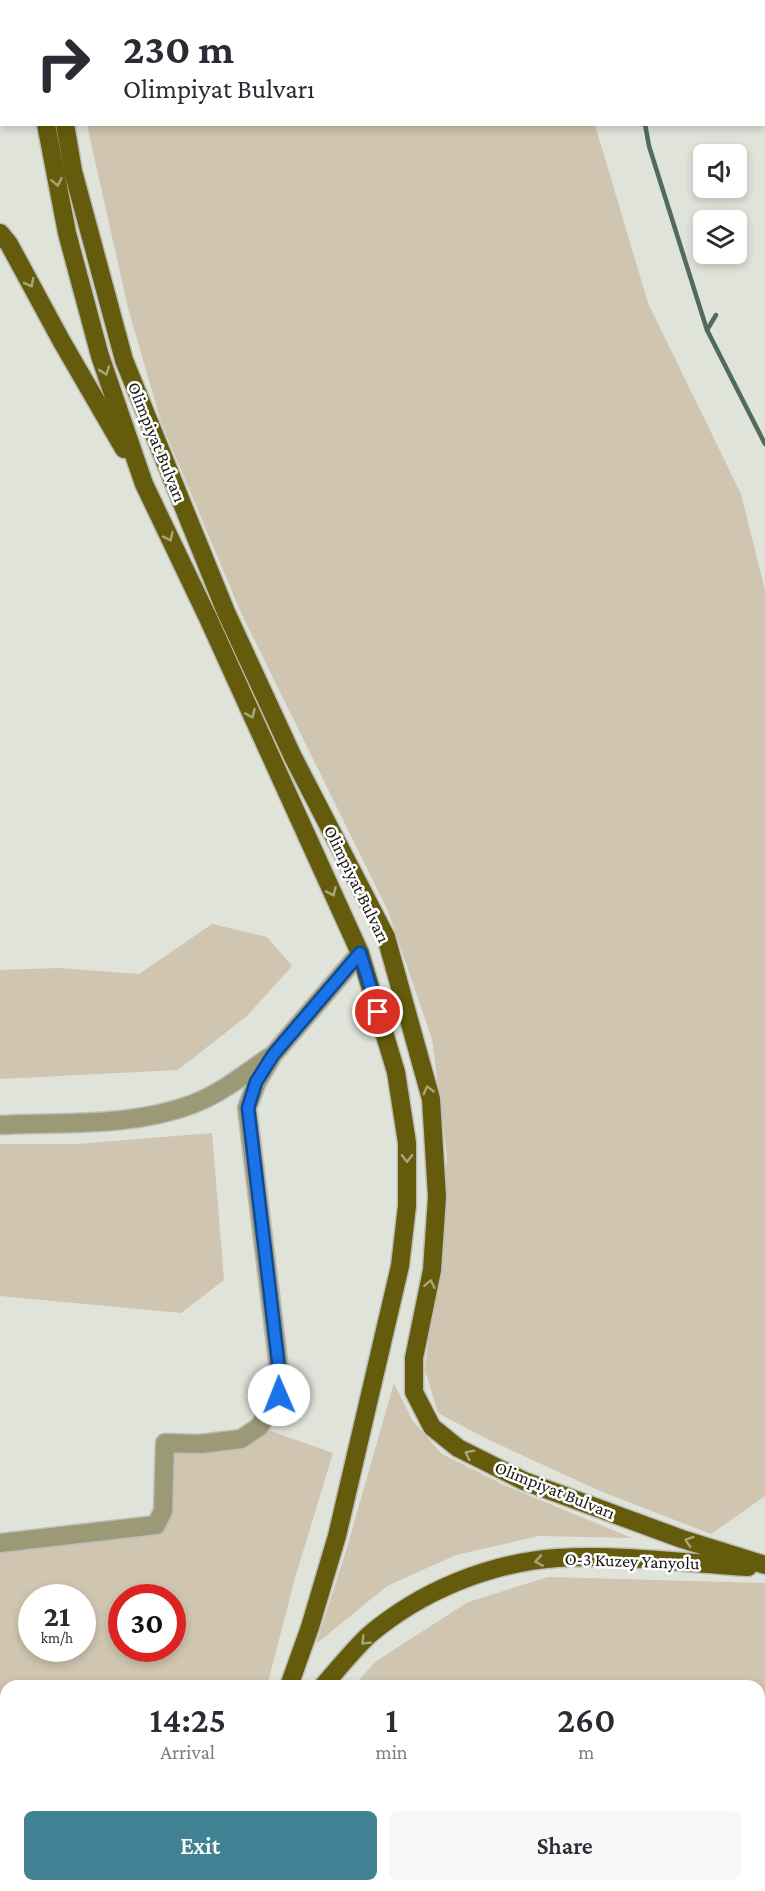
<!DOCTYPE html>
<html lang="en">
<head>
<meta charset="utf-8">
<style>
  body { margin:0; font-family:"Crimson Pro",serif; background:#f7f7f7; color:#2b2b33; height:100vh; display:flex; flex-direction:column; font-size:22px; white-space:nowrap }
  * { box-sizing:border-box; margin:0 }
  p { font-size:20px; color:#7c7c81 }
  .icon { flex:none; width:33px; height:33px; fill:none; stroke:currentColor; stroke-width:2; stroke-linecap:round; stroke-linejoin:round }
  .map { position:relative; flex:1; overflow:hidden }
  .sheet { position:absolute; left:0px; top:1680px; width:765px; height:212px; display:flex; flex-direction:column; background:#fff; border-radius:18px 18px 0 0; box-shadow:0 3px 9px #0003 }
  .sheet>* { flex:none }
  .hud { position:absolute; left:0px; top:0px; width:765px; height:126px; box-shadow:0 3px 9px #0003; background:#fff; color:#2b2b33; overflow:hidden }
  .tools { position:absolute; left:693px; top:144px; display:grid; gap:12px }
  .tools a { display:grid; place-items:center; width:54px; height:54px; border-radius:9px; background:#fff; box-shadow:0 3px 9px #0003; font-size:30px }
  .speed { position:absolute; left:18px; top:1584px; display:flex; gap:12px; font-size:30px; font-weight:700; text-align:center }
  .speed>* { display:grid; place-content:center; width:78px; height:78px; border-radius:50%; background:#fff; box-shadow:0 3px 9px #0003; line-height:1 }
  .speed small { font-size:15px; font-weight:400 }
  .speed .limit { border:9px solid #d22; background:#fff; color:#111 }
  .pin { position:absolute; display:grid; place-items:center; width:51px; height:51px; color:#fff; margin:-26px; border:3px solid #fff; border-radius:50%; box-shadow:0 2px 6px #0007 }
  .me { position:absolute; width:66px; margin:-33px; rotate:359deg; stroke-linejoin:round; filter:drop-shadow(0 0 4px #0008) }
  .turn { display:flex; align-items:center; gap:21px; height:126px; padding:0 24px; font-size:27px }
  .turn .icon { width:78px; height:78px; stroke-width:2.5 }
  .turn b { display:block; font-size:42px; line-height:51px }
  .eta { display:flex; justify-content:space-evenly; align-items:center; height:102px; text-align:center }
  .eta b { font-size:36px; font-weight:600; line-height:42px }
  .action { display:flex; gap:12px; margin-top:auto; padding:12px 24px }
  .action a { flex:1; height:69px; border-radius:9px; background:#408294; color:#fff; font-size:24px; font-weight:600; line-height:69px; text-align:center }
  .action a+a { background:#f7f7f7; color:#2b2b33 }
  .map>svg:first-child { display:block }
  .green { fill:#cfc5b0; fill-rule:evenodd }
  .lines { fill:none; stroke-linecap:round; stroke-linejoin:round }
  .stream { stroke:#516b5c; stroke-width:4.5 }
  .minor-casing { stroke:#bcbeb7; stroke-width:21 }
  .major-casing { stroke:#bcbeb7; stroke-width:21 }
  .highway-casing { stroke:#bcbeb7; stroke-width:21 }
  .minor { stroke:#9c9976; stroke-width:18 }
  .major { stroke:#645c0c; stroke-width:18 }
  .highway { stroke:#4c4618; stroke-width:18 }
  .oneway { stroke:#aaa579 }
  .route-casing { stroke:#114b97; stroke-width:15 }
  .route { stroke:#1a73e8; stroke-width:10 }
  .labels { text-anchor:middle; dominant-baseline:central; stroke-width:5; stroke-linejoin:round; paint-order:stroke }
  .street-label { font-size:18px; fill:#171815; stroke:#fff }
</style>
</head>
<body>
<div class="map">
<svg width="765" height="1891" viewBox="0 0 765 1891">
  <rect width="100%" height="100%" fill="#e0e3da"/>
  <g class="green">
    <path d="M61 0H571V1L62 2Z"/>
    <path d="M87 125H595L648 303 741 494 765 590V1496L711 1534 600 1491 487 1439 438 1413 425 1370 447 1157 432 1039 388 911 241 613 161 422 128 308Z"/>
    <path d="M212 924 267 937 292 966 248 1015 178 1070 0 1079V970L59 968 139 974Z"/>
    <path d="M212 1133 224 1280 181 1313 0 1296V1144H77Z"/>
    <path d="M394 1383 412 1420 442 1454 504 1485 632 1538 539 1536 456 1555 387 1586 316 1644 346 1551Z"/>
    <path d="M265 1429 333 1453 295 1578 267 1686H6V1828L0 1830V1549L158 1531 171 1514 172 1453 243 1446ZM32 1598H82V1648H32ZM122 1598H172V1648H122Z"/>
    <path d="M548 1577 765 1583V1742L759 1743V1686H354L375 1662 468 1602Z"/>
    <path d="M765 1814V1891H529L546 1886H759V1816Z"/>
    <path d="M14 1886H321L305 1891H0V1888Z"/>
  </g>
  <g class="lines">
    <g class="stream">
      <path d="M626 0 627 2"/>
      <path d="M645 124 649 146 707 330 765 444"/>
      <path d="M707 330 716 315"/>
    </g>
    <g class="minor-casing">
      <g id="minor">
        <path d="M0 1125C63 1122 133 1127 193 1104 220 1094 245 1074 268 1058"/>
        <path d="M0 1543 156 1525 163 1511 165 1443 200 1444 241 1439 259 1427 279 1395 278 1361 247 1108 257 1082 273 1055 360 953"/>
      </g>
    </g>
    <g class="major-casing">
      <g id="major">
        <path d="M19 0 20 2"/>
        <path d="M45 0 46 2"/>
        <path d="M46 124 67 233 100 356 144 484 208 618 360 953 396 1072 407 1143V1206L400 1266 337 1536 310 1627 289 1686"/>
        <path d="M65 124 73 171 124 360 226 612 293 757 386 937 431 1099 437 1197 432 1270 414 1358V1392L432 1427 458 1448 524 1481 682 1539 765 1565"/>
        <path d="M0 233 9 244 62 342 124 449"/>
        <path d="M323 1686C338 1669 353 1650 369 1635 421 1591 489 1563 557 1558 620 1554 685 1563 748 1567"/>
        <path d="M0 1858 6 1857"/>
      </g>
    </g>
    <g class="highway-casing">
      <g id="highway">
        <path d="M759 1765 765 1764"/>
        <path d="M759 1800 765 1798"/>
        <path d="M371 1891 386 1886"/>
        <path d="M464 1891 480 1886"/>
      </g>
    </g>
    <use href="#minor" class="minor"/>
    <use href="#major" class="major"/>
    <use href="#highway" class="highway"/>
  </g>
  <defs><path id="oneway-chevron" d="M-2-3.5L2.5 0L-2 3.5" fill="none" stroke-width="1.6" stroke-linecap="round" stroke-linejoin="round" transform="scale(1.5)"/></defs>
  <g class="oneway">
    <use href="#oneway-chevron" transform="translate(57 182) rotate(79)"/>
    <use href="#oneway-chevron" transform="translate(30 283) rotate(62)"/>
    <use href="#oneway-chevron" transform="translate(105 371) rotate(71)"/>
    <use href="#oneway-chevron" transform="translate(169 537) rotate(65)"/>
    <use href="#oneway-chevron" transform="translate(251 714) rotate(66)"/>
    <use href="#oneway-chevron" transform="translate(332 892) rotate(66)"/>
    <use href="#oneway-chevron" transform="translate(428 1090) rotate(-105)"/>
    <use href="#oneway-chevron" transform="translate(407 1158) rotate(90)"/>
    <use href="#oneway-chevron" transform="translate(430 1284) rotate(-78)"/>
    <use href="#oneway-chevron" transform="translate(469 1454) rotate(-153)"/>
    <use href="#oneway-chevron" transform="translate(689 1541) rotate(-162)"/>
    <use href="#oneway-chevron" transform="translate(539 1561) rotate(171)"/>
    <use href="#oneway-chevron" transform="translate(365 1641) rotate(135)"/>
  </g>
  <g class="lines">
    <g class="route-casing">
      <path id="route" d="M279 1395 278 1361 248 1108 256 1082 273 1055 360 953 378 1012"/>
    </g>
    <use href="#route" class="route"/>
  </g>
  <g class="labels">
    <g class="street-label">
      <text transform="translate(157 442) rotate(68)">Olimpiyat Bulvarı</text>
      <text transform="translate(357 884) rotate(64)">Olimpiyat Bulvarı</text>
      <text transform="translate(555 1490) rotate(22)">Olimpiyat Bulvarı</text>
      <text transform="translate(632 1561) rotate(2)">O-3 Kuzey Yanyolu</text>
    </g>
  </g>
</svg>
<div class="tools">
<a><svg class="icon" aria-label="sound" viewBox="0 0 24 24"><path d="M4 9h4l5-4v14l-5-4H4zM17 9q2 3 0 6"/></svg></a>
<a><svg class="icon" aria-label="layers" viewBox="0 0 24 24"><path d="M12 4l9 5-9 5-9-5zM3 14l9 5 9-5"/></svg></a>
</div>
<div class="speed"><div>21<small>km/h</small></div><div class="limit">30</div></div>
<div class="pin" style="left:378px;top:1012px;background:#d93025"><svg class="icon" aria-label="arrive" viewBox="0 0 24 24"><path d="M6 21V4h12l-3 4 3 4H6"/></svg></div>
<svg class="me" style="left:279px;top:1395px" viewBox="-20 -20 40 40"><circle r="19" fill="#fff"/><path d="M0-13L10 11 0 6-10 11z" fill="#1a73e8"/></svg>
<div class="hud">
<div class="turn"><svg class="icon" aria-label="right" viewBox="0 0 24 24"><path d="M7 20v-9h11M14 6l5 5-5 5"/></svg><div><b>230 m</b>Olimpiyat Bulvarı</div></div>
</div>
<section class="sheet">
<div class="eta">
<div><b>14:25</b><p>Arrival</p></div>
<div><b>1</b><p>min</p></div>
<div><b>260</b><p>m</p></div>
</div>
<div class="action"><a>Exit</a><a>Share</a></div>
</section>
</div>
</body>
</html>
